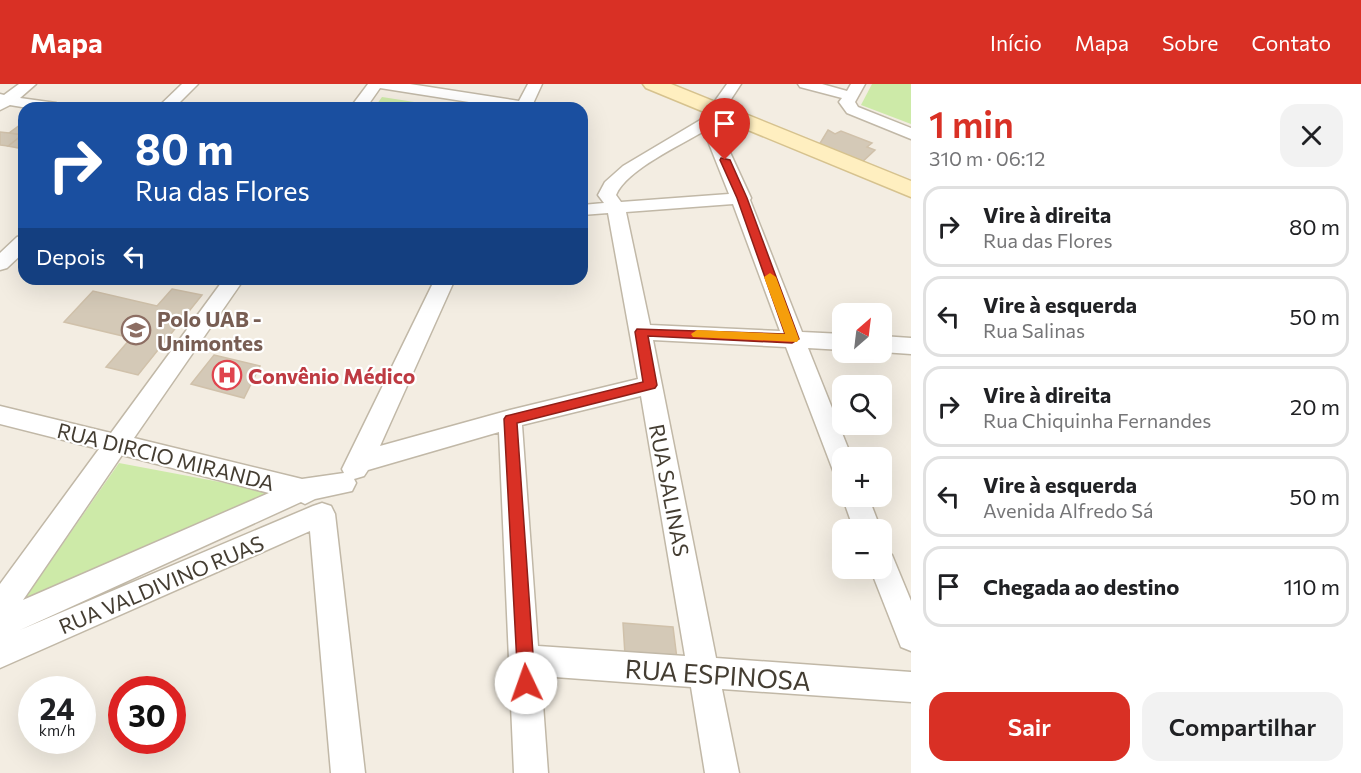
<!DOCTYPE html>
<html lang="pt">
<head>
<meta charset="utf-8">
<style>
  body { margin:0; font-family:Commissioner,sans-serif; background:#f2f2f2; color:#202124; height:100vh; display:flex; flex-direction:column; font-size:22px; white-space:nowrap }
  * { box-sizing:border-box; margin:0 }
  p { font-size:20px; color:#757577 }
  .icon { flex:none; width:33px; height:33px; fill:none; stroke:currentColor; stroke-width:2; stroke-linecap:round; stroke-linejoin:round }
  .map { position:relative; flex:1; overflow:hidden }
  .drawer { display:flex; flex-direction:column; background:#fff; width:450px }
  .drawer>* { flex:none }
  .banner { position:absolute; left:18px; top:18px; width:570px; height:183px; border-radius:18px; box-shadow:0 6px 24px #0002; background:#1a4fa0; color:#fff; overflow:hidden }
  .needle { width:39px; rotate:28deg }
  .tools { position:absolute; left:832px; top:219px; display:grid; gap:12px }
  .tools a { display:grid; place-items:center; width:60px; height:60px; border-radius:12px; background:#fff; box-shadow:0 6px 24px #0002; font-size:30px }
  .speed { position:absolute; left:18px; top:592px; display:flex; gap:12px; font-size:30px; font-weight:700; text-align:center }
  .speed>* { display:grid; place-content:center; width:78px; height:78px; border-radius:50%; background:#fff; box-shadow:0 6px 24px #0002; line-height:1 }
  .speed small { font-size:15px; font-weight:400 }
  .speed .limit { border:9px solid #d22; background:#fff; color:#111 }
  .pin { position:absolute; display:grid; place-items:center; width:51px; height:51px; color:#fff; margin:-62px -26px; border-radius:50% 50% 50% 0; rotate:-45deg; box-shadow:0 0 6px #0007 }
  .pin .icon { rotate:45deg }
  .me { position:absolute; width:66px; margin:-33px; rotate:357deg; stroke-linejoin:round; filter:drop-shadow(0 0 4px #0008) }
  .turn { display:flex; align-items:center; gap:21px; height:126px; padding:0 18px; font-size:27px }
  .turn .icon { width:78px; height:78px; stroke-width:2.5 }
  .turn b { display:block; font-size:42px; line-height:51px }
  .then { display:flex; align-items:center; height:57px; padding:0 18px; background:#0003; gap:12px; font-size:22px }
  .round { display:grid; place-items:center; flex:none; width:63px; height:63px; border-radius:18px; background:#f2f2f2 }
  .overview { display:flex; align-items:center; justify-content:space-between; height:102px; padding:0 18px }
  h1 { font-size:36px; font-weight:600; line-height:45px; color:#d93025 }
  .cta { display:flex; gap:12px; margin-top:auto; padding:12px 18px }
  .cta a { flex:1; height:69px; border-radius:18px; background:#d93025; color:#fff; font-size:24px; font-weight:600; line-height:69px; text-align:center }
  .cta a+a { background:#f2f2f2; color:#202124 }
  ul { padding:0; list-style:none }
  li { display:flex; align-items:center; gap:18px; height:81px; margin:0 12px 9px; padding:0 6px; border:3px solid #e0e0e0; border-radius:18px }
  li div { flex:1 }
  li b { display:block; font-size:22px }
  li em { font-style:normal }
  header { display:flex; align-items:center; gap:36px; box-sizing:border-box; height:84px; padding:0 30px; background:#d93025; color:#fff }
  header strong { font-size:28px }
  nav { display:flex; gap:33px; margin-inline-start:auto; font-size:21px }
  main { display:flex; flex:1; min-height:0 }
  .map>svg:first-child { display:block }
  .green { fill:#cdeaa8 }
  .building { fill:#d4c9b7; stroke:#d0c1aa; stroke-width:1.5 }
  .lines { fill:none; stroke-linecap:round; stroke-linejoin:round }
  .street-casing { stroke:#c1b8a7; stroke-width:3 }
  .secondary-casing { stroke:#d6c28e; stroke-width:3 }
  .street { fill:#fff; fill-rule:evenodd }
  .secondary { fill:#ffefc0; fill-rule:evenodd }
  .route { fill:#d93025; stroke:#8d1f18; stroke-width:1.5 }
  .slow { fill:#f59e0b }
  .labels { text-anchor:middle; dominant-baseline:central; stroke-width:4.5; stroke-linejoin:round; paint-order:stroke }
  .education-label { font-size:21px; font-weight:bold; fill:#785e54; stroke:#fff; text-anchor:start }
  .health-label { font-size:21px; font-weight:bold; fill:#be3a42; stroke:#fff; text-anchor:start }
  .street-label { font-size:21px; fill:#443d32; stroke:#fff }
  .near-street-label { font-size:26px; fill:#443d32; stroke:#fff }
</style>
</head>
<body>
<header>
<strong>Mapa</strong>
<nav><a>Início</a><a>Mapa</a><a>Sobre</a><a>Contato</a></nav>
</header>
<main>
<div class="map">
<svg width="911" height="689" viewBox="0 0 911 689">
  <rect width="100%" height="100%" fill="#f3ede2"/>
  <g class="green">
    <path d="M872 0H911V40L861 21Z"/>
    <path d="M382 13 453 24H374Z"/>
    <path d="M119 379 274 408 23 517Z"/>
  </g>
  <g class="building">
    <path d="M24 38V65L8 62 22 51 9 49Z"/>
    <path d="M828 46 835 50 841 47 872 59 867 63 875 66 861 79 819 61Z"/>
    <path d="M0 48 9 49 22 51 8 62 0 61Z"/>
    <path d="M172 205 202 211 138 291 106 283 131 254 64 238 93 207 157 222Z"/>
    <path d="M214 271 260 282 244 314 191 300Z"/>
    <path d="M623 539 673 543 677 575 625 571Z"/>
  </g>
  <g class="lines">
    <g class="street-casing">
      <g id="street">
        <path d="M19 0H36L20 14 56 19 64 24H28L10 21 0 26V10L4 11Z"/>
        <path d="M182 0H198L174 24H157Z"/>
        <path d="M368 0H410L519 17 528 0H542L531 24H507L380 4 366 24H350Z"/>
        <path d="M727 0H741L716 38 751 114 750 116 802 248 843 250V266L808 264 852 374H843V392L834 389 786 263 653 256 716 574 911 588V618L722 605 739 689H705L691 603 541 592 548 689H514L499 348 368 386 364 392 354 395 356 399 352 407 315 415 305 420 301 418 20 546 313 422 322 419 331 422 335 430 365 689H331L310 447 0 584V500L99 365 0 340V322L111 349 224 195H244L134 354 302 395 344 389 342 385 435 195H455L380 362 510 326 638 295 608 129 582 131V121L604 119 598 111 605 98 623 82 702 35ZM704 47 729 110 621 118 616 111C626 86 681 61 704 47ZM733 120 780 247 650 241 626 128ZM641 312 685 572 538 562 522 341ZM122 371 269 409 23 516Z"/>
        <path d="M798 0H822L847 7 851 0H865L855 18 858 23 911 44V55L847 29 839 18 842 14 800 3Z"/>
        <path d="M24 151V168L7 184 0 186V169L17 153Z"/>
        <path d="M882 252 911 254V270L882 268Z"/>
        <path d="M843 410V412H868L881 446H854L842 412Z"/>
        <path d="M882 467 892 471 911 517V567L901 563 870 484H882Z"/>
      </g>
    </g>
    <g class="secondary-casing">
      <path id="secondary" d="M643 0H671L911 97V113L646 4Z"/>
    </g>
    <use href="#street" class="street"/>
    <use href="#secondary" class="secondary"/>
  </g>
  <path class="route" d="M721 74 730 76 747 114 799 255 792 259 648 252 657 301 655 304 517 339 535 599 533 605 526 608 520 605 518 599 504 335 506 332 643 298 635 248 637 245 785 250 737 114 720 76Z"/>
  <path class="slow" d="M770 189 776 193 799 255 797 258 693 253 691 250 697 246 785 250 764 193Z"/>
  <defs>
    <g id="university-ring" transform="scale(1.5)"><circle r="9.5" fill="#fff" stroke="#8d6e63" stroke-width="1.5"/><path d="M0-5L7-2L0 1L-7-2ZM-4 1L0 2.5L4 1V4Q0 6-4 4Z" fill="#8d6e63"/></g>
    <g id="hospital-ring" transform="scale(1.5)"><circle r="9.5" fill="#fff" stroke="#e0444e" stroke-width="1.5"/><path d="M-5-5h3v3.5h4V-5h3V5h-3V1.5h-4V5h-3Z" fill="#e0444e"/></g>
  </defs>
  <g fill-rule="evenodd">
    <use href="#university-ring" x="136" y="246"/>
    <use href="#hospital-ring" x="227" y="291"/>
  </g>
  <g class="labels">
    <g class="education-label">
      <text x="157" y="234">Polo UAB -<tspan x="157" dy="24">Unimontes</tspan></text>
    </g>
    <g class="health-label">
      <text x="248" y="291">Convênio Médico</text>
    </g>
    <g class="street-label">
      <text transform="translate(166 372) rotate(14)">RUA DIRCIO MIRANDA</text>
      <text transform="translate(670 406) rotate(79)">RUA SALINAS</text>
      <text transform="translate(161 500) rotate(-23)">RUA VALDIVINO RUAS</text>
    </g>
    <g class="near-street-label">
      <text transform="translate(718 590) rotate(4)">RUA ESPINOSA</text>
    </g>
  </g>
</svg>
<div class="tools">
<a><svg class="needle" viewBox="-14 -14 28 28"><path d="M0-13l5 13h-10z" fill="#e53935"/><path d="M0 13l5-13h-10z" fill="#757577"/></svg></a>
<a><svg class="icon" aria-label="search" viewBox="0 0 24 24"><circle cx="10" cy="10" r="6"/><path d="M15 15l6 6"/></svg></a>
<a>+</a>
<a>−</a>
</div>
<div class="speed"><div>24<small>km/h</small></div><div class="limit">30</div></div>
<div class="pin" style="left:725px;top:76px;background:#d93025"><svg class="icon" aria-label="arrive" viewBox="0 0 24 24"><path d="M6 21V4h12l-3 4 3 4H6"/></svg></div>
<svg class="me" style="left:526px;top:599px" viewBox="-20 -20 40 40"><circle r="19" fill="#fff"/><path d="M0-13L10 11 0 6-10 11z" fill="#d93025"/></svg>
<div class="banner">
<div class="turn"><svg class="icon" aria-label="right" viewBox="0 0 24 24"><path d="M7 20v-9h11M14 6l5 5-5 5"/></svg><div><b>80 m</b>Rua das Flores</div></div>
<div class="then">Depois<svg class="icon" aria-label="left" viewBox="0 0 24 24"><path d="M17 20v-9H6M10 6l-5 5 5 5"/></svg></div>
</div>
</div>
<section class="drawer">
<div class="overview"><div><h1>1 min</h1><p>310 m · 06:12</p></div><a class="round"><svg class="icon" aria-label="close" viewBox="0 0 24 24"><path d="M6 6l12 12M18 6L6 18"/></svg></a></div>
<ul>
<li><svg class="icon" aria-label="right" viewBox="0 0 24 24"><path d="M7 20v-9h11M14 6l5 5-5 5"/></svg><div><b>Vire à direita</b><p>Rua das Flores</p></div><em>80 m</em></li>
<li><svg class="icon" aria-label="left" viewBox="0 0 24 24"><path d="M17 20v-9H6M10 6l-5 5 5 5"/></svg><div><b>Vire à esquerda</b><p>Rua Salinas</p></div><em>50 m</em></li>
<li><svg class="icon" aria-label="right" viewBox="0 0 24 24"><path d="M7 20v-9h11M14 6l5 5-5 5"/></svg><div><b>Vire à direita</b><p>Rua Chiquinha Fernandes</p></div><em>20 m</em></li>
<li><svg class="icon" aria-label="left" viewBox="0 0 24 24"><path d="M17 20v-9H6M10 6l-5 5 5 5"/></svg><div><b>Vire à esquerda</b><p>Avenida Alfredo Sá</p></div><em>50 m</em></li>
<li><svg class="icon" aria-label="arrive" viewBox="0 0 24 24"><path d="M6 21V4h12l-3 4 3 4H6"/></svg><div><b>Chegada ao destino</b></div><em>110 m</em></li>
</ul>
<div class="cta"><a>Sair</a><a>Compartilhar</a></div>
</section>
</main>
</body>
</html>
